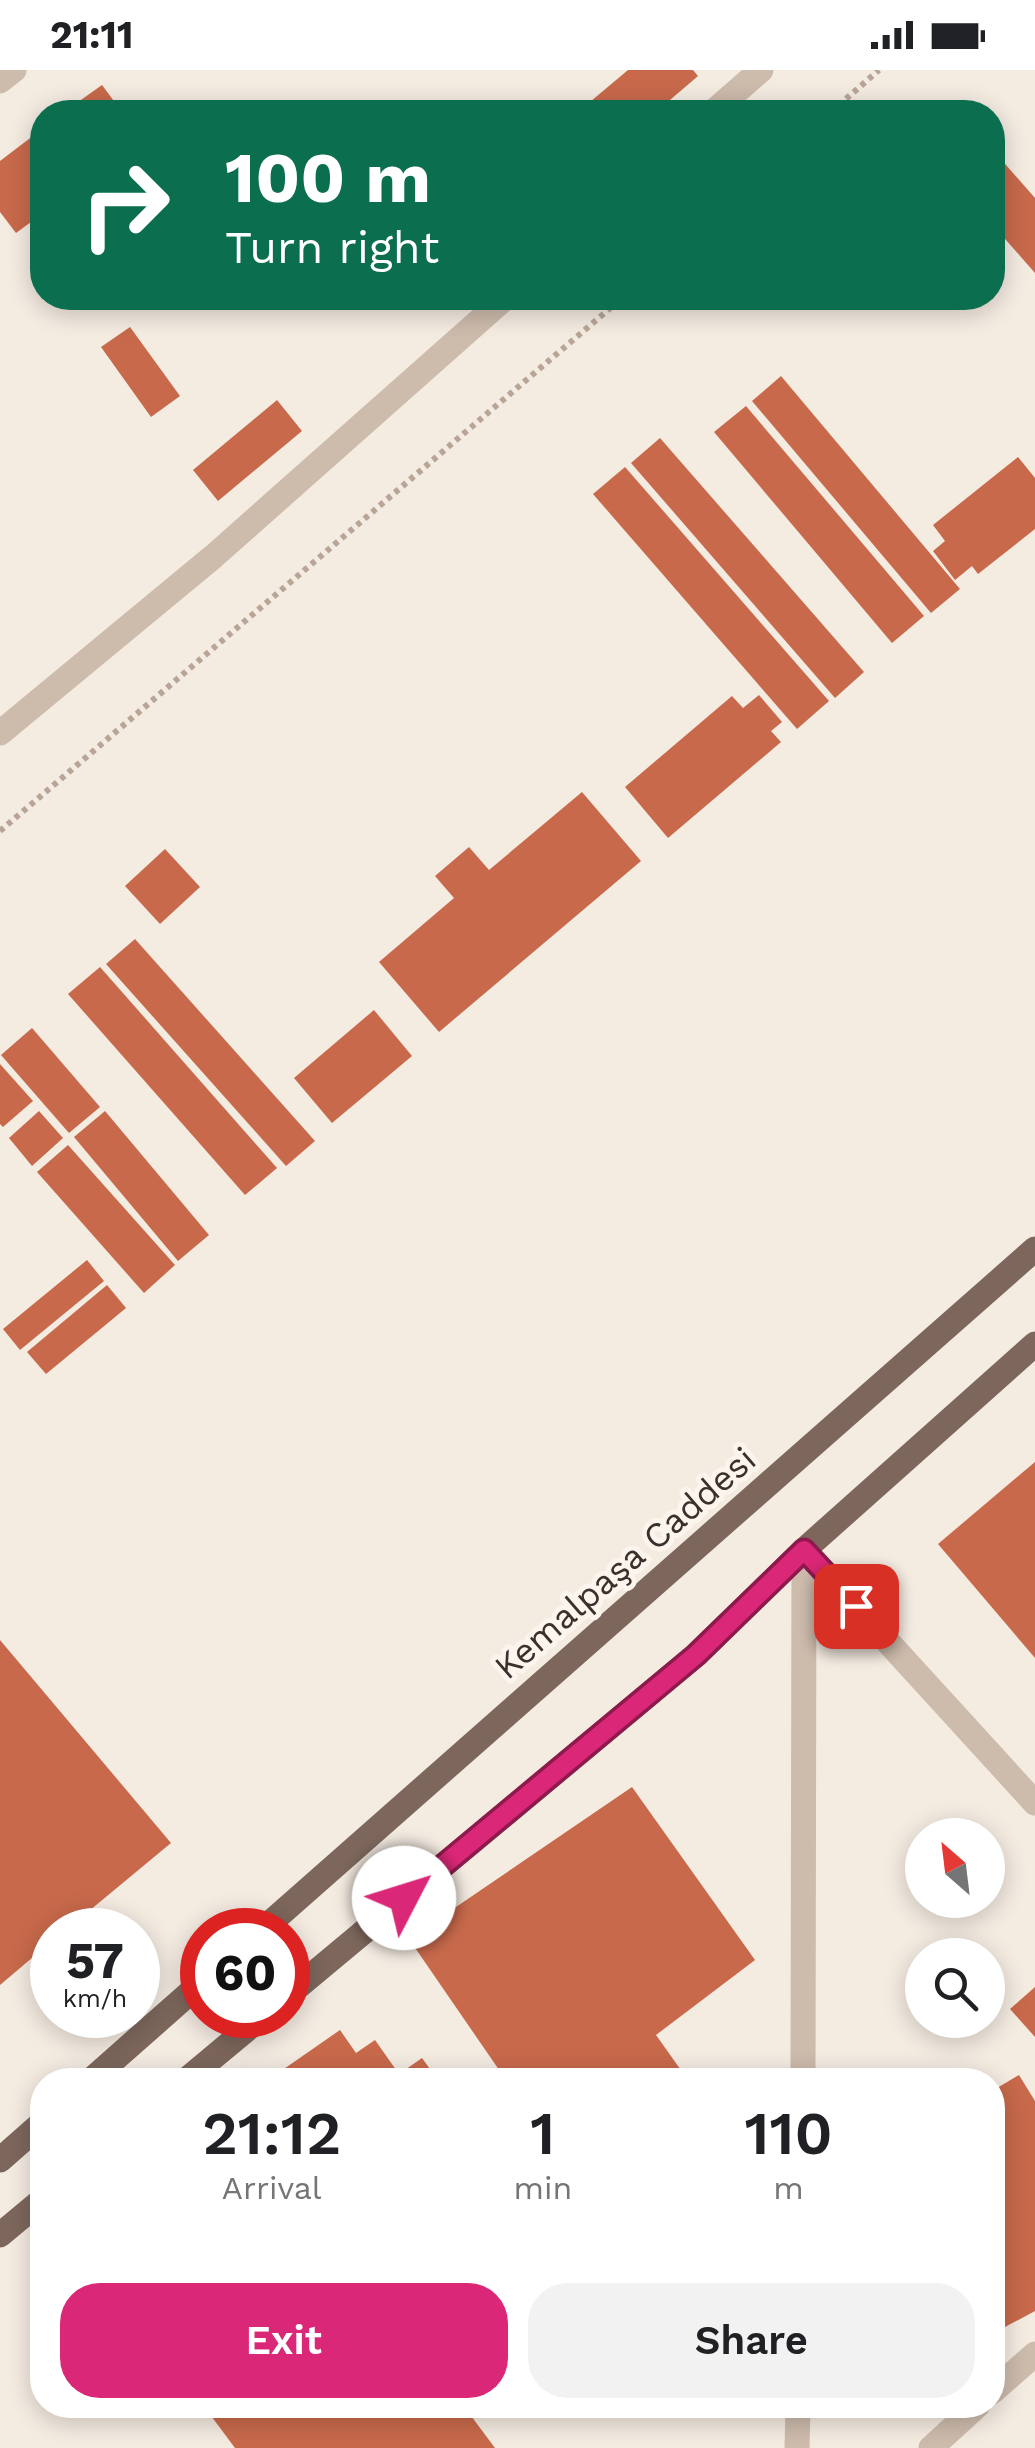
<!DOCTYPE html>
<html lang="en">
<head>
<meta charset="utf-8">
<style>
  body { margin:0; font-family:"Work Sans",sans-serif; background:#f2f2f2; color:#202124; height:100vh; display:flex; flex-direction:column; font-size:38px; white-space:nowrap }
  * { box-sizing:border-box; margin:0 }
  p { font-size:32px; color:#757577 }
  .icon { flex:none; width:55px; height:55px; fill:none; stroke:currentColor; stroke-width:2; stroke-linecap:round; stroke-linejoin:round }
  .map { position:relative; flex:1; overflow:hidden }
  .side { position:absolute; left:30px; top:1998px; width:975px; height:350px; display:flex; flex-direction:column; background:#fff; border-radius:40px; box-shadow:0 5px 25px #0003 }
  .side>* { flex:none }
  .hud { position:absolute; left:30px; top:30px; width:975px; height:210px; border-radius:40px; box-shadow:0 5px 25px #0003; background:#0b6e4f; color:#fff; overflow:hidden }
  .needle { width:65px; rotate:332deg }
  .tools { position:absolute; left:905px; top:1748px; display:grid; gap:20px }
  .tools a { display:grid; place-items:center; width:100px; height:100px; border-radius:50%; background:#fff; box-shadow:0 5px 25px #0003; font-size:50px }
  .speed { position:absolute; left:30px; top:1838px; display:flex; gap:20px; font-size:50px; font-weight:700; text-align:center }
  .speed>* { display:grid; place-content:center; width:130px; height:130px; border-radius:50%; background:#fff; box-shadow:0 5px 25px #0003; line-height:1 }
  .speed small { font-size:25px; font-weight:400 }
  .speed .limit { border:15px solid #d22; background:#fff; color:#111 }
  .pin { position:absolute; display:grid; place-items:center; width:85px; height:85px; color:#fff; margin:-42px; border-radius:20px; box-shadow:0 5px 15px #0006 }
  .me { position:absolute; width:110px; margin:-55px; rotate:50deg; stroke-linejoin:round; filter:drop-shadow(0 0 8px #0008) }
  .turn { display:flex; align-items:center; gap:35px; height:210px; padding:0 30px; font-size:45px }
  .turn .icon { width:130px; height:130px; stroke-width:2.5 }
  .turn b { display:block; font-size:70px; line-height:85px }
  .eta { display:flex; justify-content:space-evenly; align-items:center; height:170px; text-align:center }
  .eta b { font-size:60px; font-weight:600; line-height:70px }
  .action { display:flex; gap:20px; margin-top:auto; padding:20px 30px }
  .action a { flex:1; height:115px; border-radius:40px; background:#db2777; color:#fff; font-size:40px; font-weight:600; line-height:115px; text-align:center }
  .action a+a { background:#f2f2f2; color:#202124 }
  .status { display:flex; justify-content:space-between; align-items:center; height:70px; padding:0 50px; background:#fff; direction:ltr }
  .status svg { height:28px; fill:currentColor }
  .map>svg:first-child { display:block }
  .building { fill:#c8694b }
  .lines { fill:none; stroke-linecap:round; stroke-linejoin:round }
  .path { stroke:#b9a596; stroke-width:6; stroke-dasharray:5 5; stroke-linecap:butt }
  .street { stroke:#cdbbac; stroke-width:25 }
  .primary { stroke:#7d675c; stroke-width:25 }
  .route-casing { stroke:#8e194d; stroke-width:25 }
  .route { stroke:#db2777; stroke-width:18 }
  .labels { text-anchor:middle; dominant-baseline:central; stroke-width:10; stroke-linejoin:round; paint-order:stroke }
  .street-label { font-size:35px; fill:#3b302b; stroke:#fbf5ee }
</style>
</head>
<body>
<div class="status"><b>21:11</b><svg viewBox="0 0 49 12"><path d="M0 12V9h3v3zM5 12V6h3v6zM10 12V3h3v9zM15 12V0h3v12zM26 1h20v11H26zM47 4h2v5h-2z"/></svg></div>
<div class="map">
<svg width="1035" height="2378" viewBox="0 0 1035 2378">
  <rect width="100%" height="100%" fill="#f4ebe1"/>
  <g class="building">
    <path d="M628 0H693L698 6 656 42H578Z"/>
    <path d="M102 15 122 42H64Z"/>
    <path d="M42 59V144L16 163 0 142V91Z"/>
    <path d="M992 79 1035 128V203L992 154Z"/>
    <path d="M130 257 180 326 151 347 101 277Z"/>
    <path d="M781 306 960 519 931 543 752 331Z"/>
    <path d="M277 330 302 361 218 431 193 400Z"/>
    <path d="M746 336 924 546 892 573 714 362Z"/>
    <path d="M660 368 864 602 835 628 631 393Z"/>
    <path d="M1018 387 1035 408V459L978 504 972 496 955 510 933 481 945 471 933 455Z"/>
    <path d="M625 397 829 631 797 659 593 424Z"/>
    <path d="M759 625 782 652 771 661 781 672 668 768 625 717 732 626 743 638Z"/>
    <path d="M582 722 641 791 439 962 379 892 454 828 435 806 469 777 489 800Z"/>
    <path d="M165 779 200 817 160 854 125 816Z"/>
    <path d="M135 869 315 1071 286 1096 106 894Z"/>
    <path d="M100 897 277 1098 245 1125 68 924Z"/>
    <path d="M374 940 412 986 332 1053 294 1008Z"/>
    <path d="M32 958 100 1037 69 1063 1 985Z"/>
    <path d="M0 994 33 1031 3 1057 0 1054Z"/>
    <path d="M39 1041 63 1068 32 1096 9 1068Z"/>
    <path d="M105 1041 209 1165 178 1191 74 1067Z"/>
    <path d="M68 1075 175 1195 144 1223 37 1102Z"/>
    <path d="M87 1190 104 1211 20 1280 3 1259Z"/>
    <path d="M107 1215 126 1238 46 1304 27 1282Z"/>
    <path d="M1035 1392V1588L938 1474Z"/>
    <path d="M0 1570 171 1773 66 1860H52V1871L0 1915Z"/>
    <path d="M632 1717 755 1890 656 1965 688 2010H506L409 1869Z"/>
    <path d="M1035 1917V1967L1010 1939Z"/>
    <path d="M340 1960 356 1983 375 1970 399 2004 422 1988 438 2010H268Z"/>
    <path d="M1019 2005 1035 2031V2241L992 2264V2021Z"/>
    <path d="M203 2335H463L495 2378H235Z"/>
  </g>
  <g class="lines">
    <g class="path">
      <path d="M831 42 879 0"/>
      <path d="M0 761 622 228"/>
    </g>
    <g class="street">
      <path d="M0 11 14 0"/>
      <path d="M713 42 761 0"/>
      <path d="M0 663 214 486 505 228"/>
      <path d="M804 1480 1035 1733"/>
      <path d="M803 2010 804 1480"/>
      <path d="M992 2322 1035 2284"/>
      <path d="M797 2378 798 2335"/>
      <path d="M931 2378 978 2335"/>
    </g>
    <g class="primary">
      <path d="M262 1860 1035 1179"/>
      <path d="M288 1925 696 1585 804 1480 1035 1274"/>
      <path d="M91 2010 202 1912"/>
      <path d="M186 2010 264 1945"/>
      <path d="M0 2090 42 2053"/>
      <path d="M0 2165 42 2130"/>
    </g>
  </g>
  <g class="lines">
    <g class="route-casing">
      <path id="route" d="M404 1828 696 1585 804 1480 856 1536"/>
    </g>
    <use href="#route" class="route"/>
  </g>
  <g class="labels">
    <g class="street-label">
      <text transform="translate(625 1493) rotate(-41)">Kemalpaşa Caddesi</text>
    </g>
  </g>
</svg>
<div class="tools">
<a><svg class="needle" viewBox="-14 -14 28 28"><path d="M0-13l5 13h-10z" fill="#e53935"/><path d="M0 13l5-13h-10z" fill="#757577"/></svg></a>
<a><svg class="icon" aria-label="search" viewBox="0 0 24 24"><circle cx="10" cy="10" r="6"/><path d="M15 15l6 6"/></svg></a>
</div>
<div class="speed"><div>57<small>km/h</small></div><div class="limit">60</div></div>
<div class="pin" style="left:856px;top:1536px;background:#d93025"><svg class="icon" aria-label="arrive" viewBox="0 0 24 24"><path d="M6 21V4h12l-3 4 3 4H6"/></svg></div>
<svg class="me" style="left:404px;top:1828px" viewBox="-20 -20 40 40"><circle r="19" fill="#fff"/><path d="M0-13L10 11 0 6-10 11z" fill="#db2777"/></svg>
<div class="hud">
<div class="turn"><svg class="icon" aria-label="right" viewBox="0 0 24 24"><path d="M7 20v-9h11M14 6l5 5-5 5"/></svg><div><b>100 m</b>Turn right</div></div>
</div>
<section class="side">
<div class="eta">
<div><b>21:12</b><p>Arrival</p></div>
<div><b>1</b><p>min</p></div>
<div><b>110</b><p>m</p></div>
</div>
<div class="action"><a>Exit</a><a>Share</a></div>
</section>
</div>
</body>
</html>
